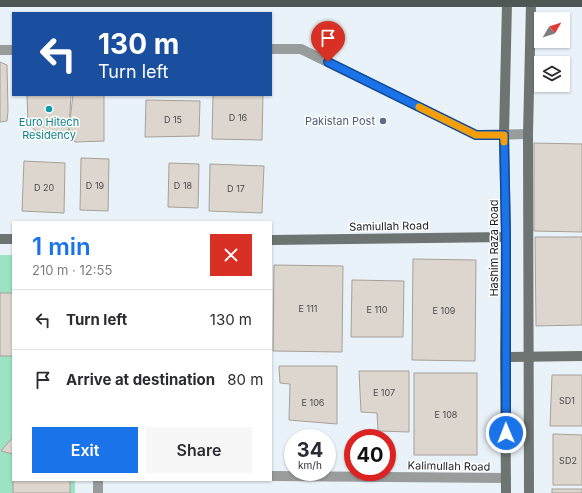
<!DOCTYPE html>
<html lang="en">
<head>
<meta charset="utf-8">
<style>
  body { margin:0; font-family:Inter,sans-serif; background:#f7f7f7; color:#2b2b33; height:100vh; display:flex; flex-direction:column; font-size:15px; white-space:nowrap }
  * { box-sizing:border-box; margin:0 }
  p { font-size:13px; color:#7c7c81 }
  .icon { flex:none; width:22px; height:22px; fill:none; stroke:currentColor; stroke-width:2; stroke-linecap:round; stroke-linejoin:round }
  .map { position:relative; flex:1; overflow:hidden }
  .sheet { position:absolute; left:12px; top:221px; width:260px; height:260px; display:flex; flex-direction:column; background:#fff; border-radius:0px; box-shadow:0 1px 3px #0004 }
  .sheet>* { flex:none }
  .guide { position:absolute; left:12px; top:12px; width:260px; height:84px; border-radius:0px; box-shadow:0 1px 3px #0004; background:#1a4fa0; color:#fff; overflow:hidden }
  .needle { width:26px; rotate:51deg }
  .controls { position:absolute; left:534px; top:12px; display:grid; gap:8px }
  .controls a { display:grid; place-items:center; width:36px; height:36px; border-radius:0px; background:#fff; box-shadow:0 1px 3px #0004; font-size:20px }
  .speed { position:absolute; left:284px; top:429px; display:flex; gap:8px; font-size:20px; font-weight:700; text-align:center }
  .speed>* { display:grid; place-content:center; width:52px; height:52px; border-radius:50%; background:#fff; box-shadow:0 1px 3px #0004; line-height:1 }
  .speed small { font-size:10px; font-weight:400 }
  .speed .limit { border:6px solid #d22; background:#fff; color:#111 }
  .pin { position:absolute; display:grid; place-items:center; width:34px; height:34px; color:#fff; margin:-41px -17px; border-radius:50% 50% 50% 0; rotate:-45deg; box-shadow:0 0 4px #0007 }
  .pin .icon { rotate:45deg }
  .me { position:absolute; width:44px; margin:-22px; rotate:359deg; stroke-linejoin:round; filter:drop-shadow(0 0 3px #0008) }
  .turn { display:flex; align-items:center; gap:14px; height:84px; padding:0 20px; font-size:18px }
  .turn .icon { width:52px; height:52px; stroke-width:2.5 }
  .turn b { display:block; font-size:28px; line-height:34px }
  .round { display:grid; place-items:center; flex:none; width:42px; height:42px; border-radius:0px; background:#f7f7f7 }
  .summary { display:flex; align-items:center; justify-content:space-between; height:68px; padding:0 20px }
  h1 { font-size:24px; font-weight:600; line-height:30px; color:#1a73e8 }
  .action { display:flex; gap:8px; margin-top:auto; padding:8px 20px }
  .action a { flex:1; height:46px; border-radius:0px; background:#1a73e8; color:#fff; font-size:16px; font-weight:600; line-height:46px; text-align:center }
  .action a+a { background:#f7f7f7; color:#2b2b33 }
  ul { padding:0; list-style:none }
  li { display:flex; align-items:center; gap:12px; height:60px; padding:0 20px; border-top:1px solid #e1e1e2 }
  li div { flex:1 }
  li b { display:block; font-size:15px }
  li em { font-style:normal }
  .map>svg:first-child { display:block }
  .green { fill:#9be3c2 }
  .building { fill:#ddd6ce; stroke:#a6a098 }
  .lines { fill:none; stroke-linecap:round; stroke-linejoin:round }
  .street { stroke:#989c9b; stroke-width:10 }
  .secondary { stroke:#6d7471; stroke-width:10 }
  .primary { stroke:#4f5755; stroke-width:10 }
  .route-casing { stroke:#114b97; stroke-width:10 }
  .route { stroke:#1a73e8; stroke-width:7 }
  .slow { stroke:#f59e0b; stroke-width:7 }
  .culture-dot { fill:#0f9aa8; stroke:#fefefe; stroke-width:1.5 }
  .service-dot { fill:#5c6f8a; stroke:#fefefe; stroke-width:1.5 }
  .labels { text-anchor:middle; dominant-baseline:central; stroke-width:3; stroke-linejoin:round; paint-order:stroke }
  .number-label { font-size:9px; fill:#4a4a4b }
  .service-label { font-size:11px; fill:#4e5e75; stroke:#fefefe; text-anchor:end }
  .culture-label { font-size:11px; fill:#0d838f; stroke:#fefefe }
  .street-label { font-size:11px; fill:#191c1f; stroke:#fefefe }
</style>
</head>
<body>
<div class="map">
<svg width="582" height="493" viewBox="0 0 582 493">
  <rect width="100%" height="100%" fill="#eaf2f9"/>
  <path class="green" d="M0 255H13V480H75V493H0Z"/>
  <g class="building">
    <path d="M0 62 7 65 8 111 7 121 0 122Z"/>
    <path d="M27 95H71L69 129 65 137 57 131 44 134 37 132 28 124Z"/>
    <path d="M73 95H104V141L75 142 69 129Z"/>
    <path d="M213 95H263L262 140 212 139Z"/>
    <path d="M146 100 200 101 199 136 145 137Z"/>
    <path d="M534 143 582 144V232L534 231Z"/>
    <path d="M81 158 109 159 108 211 80 210Z"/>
    <path d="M24 161 65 163 64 213 22 211Z"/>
    <path d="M169 163 199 164 198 208 168 207Z"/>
    <path d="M210 164 264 166 262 213 209 211Z"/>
    <path d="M535 237H582V325L536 326Z"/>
    <path d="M413 259 476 260 475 361 412 360Z"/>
    <path d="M274 265 343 266 342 352 273 351Z"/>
    <path d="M352 280 404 281 403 337H351Z"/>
    <rect x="0" y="293" width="13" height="63"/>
    <path d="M279 366H337V424L289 420 290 384 280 383Z"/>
    <path d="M359 371H409V432L378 431 377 413 361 412Z"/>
    <rect x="414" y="373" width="63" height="82"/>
    <path d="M552 375H582V426H550Z"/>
    <path d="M553 434 582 435V485H553Z"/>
    <path d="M13 437V454L1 451Z"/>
    <rect x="13" y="480" width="57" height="13"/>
    <rect x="552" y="489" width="30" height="4"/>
  </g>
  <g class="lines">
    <g class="street">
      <path d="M271 49H301L476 135 528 134"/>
      <path d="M0 50H13"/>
      <path d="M271 476 506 478"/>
      <path d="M98 493V480"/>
    </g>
    <g class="secondary">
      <path d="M0 239H13"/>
      <path d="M271 240 506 237"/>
      <path d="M505 357 582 356"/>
      <path d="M506 493 505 357 506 237 504 135 507 3"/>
      <path d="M529 493 528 134 531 3"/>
    </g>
    <path class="primary" d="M0 2H582"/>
  </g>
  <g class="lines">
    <g class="route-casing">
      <path id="route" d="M328 62 476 135H504L506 237V433"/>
    </g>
    <use href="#route" class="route"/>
    <path class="slow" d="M419 107 476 135H504V142"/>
  </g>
  <circle class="culture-dot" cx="49" cy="109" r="4"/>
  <circle class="service-dot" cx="383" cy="121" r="4"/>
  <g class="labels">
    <g class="number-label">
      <text x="238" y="117">D 16</text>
      <text x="173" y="119">D 15</text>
      <text x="95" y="185">D 19</text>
      <text x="183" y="185">D 18</text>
      <text x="44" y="187">D 20</text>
      <text x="236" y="188">D 17</text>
      <text x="308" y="308">E 111</text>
      <text x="377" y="309">E 110</text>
      <text x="444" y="310">E 109</text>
      <text x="384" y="392">E 107</text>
      <text x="567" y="400">SD1</text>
      <text x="313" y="402">E 106</text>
      <text x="446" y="414">E 108</text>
      <text x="568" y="460">SD2</text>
    </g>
    <g class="service-label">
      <text x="375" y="121">Pakistan Post</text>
    </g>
    <g class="culture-label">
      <text x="49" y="122">Euro Hitech<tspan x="49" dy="13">Residency</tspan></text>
    </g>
    <g class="street-label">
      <text transform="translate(389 226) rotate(-1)">Samiullah Road</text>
      <text transform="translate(494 248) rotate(-90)">Hashim Raza Road</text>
      <text transform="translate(449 466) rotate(1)">Kalimullah Road</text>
    </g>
  </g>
</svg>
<div class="controls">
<a><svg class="needle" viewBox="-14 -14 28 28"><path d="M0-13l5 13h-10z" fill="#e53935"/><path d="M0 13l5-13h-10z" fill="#7c7c81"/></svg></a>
<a><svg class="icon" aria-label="layers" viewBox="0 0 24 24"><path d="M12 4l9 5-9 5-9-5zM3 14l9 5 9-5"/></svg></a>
</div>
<div class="speed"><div>34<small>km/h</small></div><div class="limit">40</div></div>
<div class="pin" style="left:328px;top:62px;background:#d93025"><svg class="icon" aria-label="arrive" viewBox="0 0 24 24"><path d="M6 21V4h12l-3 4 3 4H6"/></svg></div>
<svg class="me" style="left:506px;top:433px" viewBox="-20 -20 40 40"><circle r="17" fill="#1a73e8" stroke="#fff" stroke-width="3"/><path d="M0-11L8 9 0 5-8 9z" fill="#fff"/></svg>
<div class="guide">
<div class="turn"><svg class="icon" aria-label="left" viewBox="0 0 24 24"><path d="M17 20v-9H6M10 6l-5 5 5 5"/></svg><div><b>130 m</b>Turn left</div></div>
</div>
<section class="sheet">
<div class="summary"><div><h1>1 min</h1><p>210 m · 12:55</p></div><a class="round" style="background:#d93025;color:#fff"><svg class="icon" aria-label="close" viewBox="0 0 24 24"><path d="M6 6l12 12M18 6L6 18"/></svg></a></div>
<ul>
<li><svg class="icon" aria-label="left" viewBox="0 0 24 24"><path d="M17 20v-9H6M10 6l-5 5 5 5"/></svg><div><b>Turn left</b></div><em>130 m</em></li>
<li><svg class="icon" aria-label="arrive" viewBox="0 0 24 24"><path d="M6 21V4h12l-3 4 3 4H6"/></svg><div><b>Arrive at destination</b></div><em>80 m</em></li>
</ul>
<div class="action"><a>Exit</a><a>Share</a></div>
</section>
</div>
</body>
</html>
